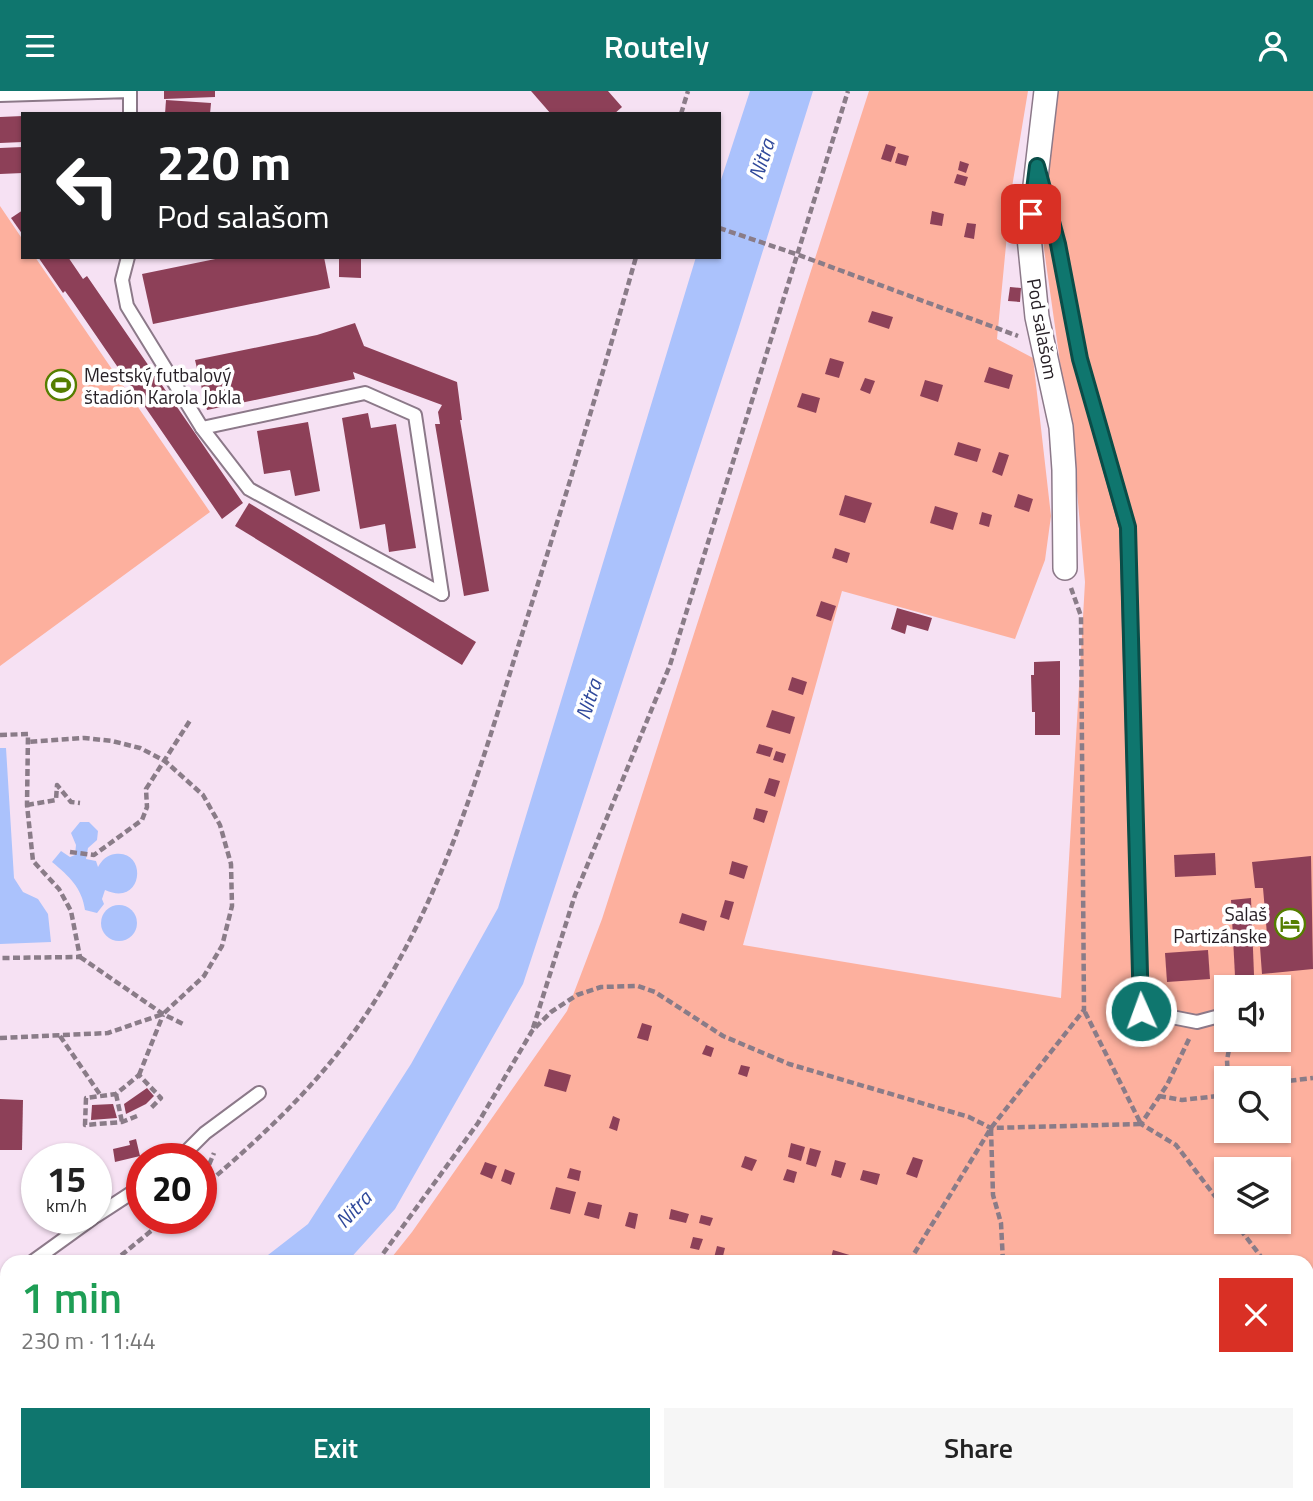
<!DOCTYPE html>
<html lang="en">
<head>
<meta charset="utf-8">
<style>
  body { margin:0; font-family:"Titillium Web",sans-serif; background:#f6f6f6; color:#222; height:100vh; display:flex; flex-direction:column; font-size:26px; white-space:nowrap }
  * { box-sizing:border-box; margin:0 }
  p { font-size:23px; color:#767676 }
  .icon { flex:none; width:38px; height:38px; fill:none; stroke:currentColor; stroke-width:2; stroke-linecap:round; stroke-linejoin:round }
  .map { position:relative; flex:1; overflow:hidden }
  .drawer { position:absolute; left:0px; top:1164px; width:1314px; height:247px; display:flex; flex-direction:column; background:#fff; border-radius:21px 21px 0 0; box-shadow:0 2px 5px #0004 }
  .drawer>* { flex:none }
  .hud { position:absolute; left:21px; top:21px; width:700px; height:147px; border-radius:0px; box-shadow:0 2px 5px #0004; background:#202124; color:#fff; overflow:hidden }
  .buttons { position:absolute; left:1214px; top:884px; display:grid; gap:14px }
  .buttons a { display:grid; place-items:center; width:77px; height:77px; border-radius:0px; background:#fff; box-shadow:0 2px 5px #0004; font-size:35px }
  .speed { position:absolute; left:21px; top:1052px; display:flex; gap:14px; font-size:35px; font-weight:700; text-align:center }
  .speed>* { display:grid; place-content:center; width:91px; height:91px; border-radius:50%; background:#fff; box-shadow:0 2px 5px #0004; line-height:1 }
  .speed small { font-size:18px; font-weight:400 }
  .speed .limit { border:10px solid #d22; background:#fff; color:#111 }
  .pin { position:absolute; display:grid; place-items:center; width:60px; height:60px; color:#fff; margin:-30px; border-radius:14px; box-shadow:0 4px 10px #0006 }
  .me { position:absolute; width:77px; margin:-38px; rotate:358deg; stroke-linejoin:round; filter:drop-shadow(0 0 5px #0008) }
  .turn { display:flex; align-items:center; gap:24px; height:147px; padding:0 21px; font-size:32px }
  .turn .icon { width:91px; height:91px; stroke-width:2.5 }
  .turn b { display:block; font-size:49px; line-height:60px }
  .round { display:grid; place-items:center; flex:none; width:74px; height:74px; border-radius:0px; background:#f6f6f6 }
  .overview { display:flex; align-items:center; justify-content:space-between; height:119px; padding:0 21px }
  h1 { font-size:42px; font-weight:600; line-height:52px; color:#1e9e55 }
  .cta { display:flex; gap:14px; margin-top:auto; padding:14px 21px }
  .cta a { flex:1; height:80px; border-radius:0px; background:#0f766e; color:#fff; font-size:28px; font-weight:600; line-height:80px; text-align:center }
  .cta a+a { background:#f6f6f6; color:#222 }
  header { display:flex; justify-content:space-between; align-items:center; height:91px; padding:0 21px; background:#0f766e; color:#fff; font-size:32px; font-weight:600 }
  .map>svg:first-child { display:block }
  .green { fill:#fdb09e; fill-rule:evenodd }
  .water { fill:#abc2fc }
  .building { fill:#8d4058 }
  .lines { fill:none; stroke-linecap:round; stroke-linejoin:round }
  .lane-casing { stroke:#8c7989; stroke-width:16 }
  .street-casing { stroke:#8c7989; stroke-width:26 }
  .path { stroke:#8a7c88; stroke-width:4.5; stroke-dasharray:7 3.5; stroke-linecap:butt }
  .lane { stroke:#fff; stroke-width:12 }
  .street { stroke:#fff; stroke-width:23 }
  .route-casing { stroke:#0a4d48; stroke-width:18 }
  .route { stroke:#0f766e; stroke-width:12 }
  .labels { text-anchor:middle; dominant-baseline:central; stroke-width:7; stroke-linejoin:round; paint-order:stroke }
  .street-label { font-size:19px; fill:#282127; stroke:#fff }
  .poi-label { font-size:19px; fill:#282127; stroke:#fff; text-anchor:start }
  .water-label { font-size:21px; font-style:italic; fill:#30499b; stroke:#fff }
</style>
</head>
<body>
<header><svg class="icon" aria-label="menu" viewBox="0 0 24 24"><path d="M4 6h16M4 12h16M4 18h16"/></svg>Routely<svg class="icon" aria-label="person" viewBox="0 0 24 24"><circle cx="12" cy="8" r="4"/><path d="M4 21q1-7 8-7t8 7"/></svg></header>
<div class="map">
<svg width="1313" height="1410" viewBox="0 0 1313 1410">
  <rect width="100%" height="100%" fill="#f6e1f3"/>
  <g class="green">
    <path d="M869 0H1028L1011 102 997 248 1033 267 1051 425 1045 469 1015 548 842 500 743 854 1061 907 1085 491 1075 377 1044 158 1042 100 1056 0H1313V1410H72L85 1404H1307V1171H388L412 1141 567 920 602 828ZM1227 896H1279V948H1227ZM1227 987H1279V1040H1227ZM1227 1078H1279V1130H1227Z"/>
    <path d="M0 115 23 149V166H35L210 421 0 575Z"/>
  </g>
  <g class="water">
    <path d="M750 0H813L739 236 523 893 395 1118 347 1171H259L308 1133 411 973 498 817 696 166H719V95Z"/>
    <path d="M0 657H6L14 787 23 801 38 808 48 823 51 851 0 853Z"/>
    <path d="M80 731H89L98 740 97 749 88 757 86 768 96 770 98 776C102 769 107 764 115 763 148 758 144 817 105 799L102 808 104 813 97 822 85 819C82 797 69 785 52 771L61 760 70 766 75 764 76 754 71 742Z"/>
    <circle cx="119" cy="832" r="18"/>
    <path d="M7 1327V1396L0 1399V1330Z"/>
  </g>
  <g class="building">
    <path d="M164 0H215V6L164 8Z"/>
    <path d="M531 0H608L622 16 614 23H551Z"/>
    <path d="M166 9 211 12 210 23H165Z"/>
    <path d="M23 25V51L0 52V26Z"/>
    <path d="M886 53 896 56 891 71 881 68Z"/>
    <path d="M23 56V82L0 83V57Z"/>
    <path d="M898 62 909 65 906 75 895 72Z"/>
    <path d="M960 70 969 73 966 82 958 79Z"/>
    <path d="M957 83 968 86 965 95 954 92Z"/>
    <path d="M23 119V144L11 127Z"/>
    <path d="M932 120 944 123 942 135 930 133Z"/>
    <path d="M967 132 976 133 974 148 964 146Z"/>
    <path d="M38 166H68L83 188 87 185 243 412 222 428 73 211 65 200 63 202Z"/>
    <path d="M225 166H324L330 197 153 233 142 183Z"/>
    <path d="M339 166H361V187L339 186Z"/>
    <path d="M1010 196 1021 197 1020 211 1008 210Z"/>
    <path d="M872 220 893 226 889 238 868 231Z"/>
    <path d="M355 232 364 255 457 291 462 329H460L489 500 464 505 435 333H440L438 321 442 314 353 281 355 288 207 319 195 269 317 244Z"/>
    <path d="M830 267 844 271 839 287 825 283Z"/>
    <path d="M989 276 1013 284 1009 298 984 291Z"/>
    <path d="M865 287 875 290 870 303 860 299Z"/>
    <path d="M925 289 943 294 938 311 920 305Z"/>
    <path d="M802 302 820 307 816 322 797 316Z"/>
    <path d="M368 322 371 337 396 333 416 457 389 461 385 433 360 438 342 327Z"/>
    <path d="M308 331 320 400 295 405 290 379 264 383 257 340Z"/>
    <path d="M958 351 981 358 977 371 954 364Z"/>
    <path d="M999 361 1009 364 1002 385 992 381Z"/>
    <path d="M1018 403 1033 408 1029 421 1014 416Z"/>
    <path d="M845 404 872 412 865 432 839 424Z"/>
    <path d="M249 412 476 551 462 574 235 435Z"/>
    <path d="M935 415 958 422 953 439 930 432Z"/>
    <path d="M982 421 992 424 989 436 979 433Z"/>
    <path d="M835 457 850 462 847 472 832 467Z"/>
    <path d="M821 510 836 515 831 530 816 525Z"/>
    <path d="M897 517 932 527 928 540 907 534 905 543 891 538Z"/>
    <path d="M1060 570V644H1035V621H1032L1031 584H1034V571Z"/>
    <path d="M792 586 807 591 803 604 788 599Z"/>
    <path d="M772 619 795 626 790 643 766 636Z"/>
    <path d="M759 653 773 657 770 666 756 662Z"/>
    <path d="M776 660 786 663 783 672 773 669Z"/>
    <path d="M769 687 780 690 775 706 764 702Z"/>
    <path d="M756 717 768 720 764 732 753 728Z"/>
    <path d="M1215 762 1216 784 1175 786 1174 764Z"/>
    <path d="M1311 765 1313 878 1262 883 1260 856 1268 855 1263 797H1255L1252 771Z"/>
    <path d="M732 770 748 775 744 788 729 783Z"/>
    <path d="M1251 807 1254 884 1235 885 1231 809Z"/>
    <path d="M725 809 734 811 729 829 720 826Z"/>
    <path d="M682 822 707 830 704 840 679 832Z"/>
    <path d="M1208 859 1210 888 1167 891 1165 862Z"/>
    <path d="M642 932 652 935 648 950 637 947Z"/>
    <path d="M706 954 714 957 711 966 702 963Z"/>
    <path d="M741 974 750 976 747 986 738 983Z"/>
    <path d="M549 978 571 984 566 1001 544 995Z"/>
    <path d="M147 997 154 1005 146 1013 126 1023 124 1013Z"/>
    <path d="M0 1008 23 1009 22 1059H0Z"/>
    <path d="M113 1013 117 1027 91 1029 92 1014Z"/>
    <path d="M613 1025 620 1028 617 1040 609 1037Z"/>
    <path d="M136 1048 140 1065 115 1071 113 1058 130 1054 129 1050Z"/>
    <path d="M791 1052 805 1056 801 1070 788 1066Z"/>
    <path d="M810 1057 821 1060 816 1076 806 1073Z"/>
    <path d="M745 1065 757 1069 752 1080 741 1076Z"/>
    <path d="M913 1066 923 1069 917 1087 906 1083Z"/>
    <path d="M835 1069 846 1072 841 1087 831 1084Z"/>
    <path d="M485 1071 497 1075 492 1088 480 1083Z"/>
    <path d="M570 1077 581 1080 579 1090 567 1087Z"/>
    <path d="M505 1078 515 1082 511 1094 501 1090Z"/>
    <path d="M787 1078 797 1081 794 1092 783 1089Z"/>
    <path d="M863 1079 880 1083 877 1094 860 1089Z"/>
    <path d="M556 1096 576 1101 570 1123 550 1118Z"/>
    <path d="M588 1111 602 1114 599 1128 584 1124Z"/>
    <path d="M671 1118 689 1123 686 1132 669 1128Z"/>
    <path d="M629 1121 638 1123 635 1138 625 1135Z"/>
    <path d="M701 1124 713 1127 710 1135 699 1132Z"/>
    <path d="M693 1146 703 1148 699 1159 690 1157Z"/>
    <path d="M717 1155 725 1157 722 1169 714 1167Z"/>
    <path d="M833 1159 866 1169 865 1171H830Z"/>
    <path d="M460 1404H479L478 1410H459Z"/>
  </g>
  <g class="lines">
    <g class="lane-casing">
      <g id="lane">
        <path d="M0 4 130 0V23"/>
        <path d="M1041 92 1058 153 1080 268 1127 436 1141 920 1197 931 1227 923"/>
        <path d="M128 166 122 189 127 215 202 337 249 398 442 503"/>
        <path d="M202 337 365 302 415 324 442 503"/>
        <path d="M179 1068 205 1042 259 1002"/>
        <path d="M96 1125 142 1095"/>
        <path d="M32 1171 93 1127"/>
        <path d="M0 1194 7 1189"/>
      </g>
    </g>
    <g class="street-casing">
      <path id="street" d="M1046 0 1029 146 1037 226 1061 336 1064 379 1065 477"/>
    </g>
    <g class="path">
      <path d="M681 23 688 0"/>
      <path d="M719 137 796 163 1018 245"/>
      <path d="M0 644 28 643 27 714 33 770 59 798 71 820 80 866 0 867"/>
      <path d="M27 714 56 709 57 694 71 711 80 712"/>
      <path d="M70 761 94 764 142 729 147 716 146 698 191 628"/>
      <path d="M80 866 163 923 183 933"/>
      <path d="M533 937 575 804 670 574 848 0"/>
      <path d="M60 945 101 1005"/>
      <path d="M0 947 108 942 163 923 204 885 222 855 232 815 231 773 220 734 203 704 165 670 140 657 112 650 84 647 28 651"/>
      <path d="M1189 948 1167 994 1141 1033 1176 1054 1227 1121"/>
      <path d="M139 984 163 924"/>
      <path d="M1228 987 1227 969 1231 948"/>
      <path d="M1279 991 1313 987"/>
      <path d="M116 1003 122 1031"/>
      <path d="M1159 1005 1182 1009 1227 1004"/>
      <path d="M137 1025 122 1031 85 1034 86 1007 116 1003 139 984 161 1007 151 1017"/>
      <path d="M991 1038 993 1104 1001 1132 1003 1171"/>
      <path d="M201 1093 214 1062"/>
      <path d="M201 1098C267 1041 325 988 373 913 443 804 480 679 518 556 559 427 599 297 636 166"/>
      <path d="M1234 1130 1265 1171"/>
      <path d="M113 1171 167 1127"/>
      <path d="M377 1171 478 1032 532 940 551 921 577 904 601 896 638 895 655 901 723 945 789 973 969 1026 991 1037 1141 1033 1084 919"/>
      <path d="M909 1171 991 1037 1084 919 1081 525 1071 497"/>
      <path d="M1307 1202 1313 1205"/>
      <path d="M0 1250 7 1246"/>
      <path d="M135 1404 138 1410"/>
      <path d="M44 1410 58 1404"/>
      <path d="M600 1410 635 1404"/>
      <path d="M979 1410 984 1404"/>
    </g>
    <use href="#lane" class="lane"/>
    <use href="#street" class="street"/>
  </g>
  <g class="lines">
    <g class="route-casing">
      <path id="route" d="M1031 123 1037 75 1058 153 1080 268 1128 436 1141 920"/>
    </g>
    <use href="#route" class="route"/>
  </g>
  <defs>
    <g id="stadium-ring" transform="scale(1.575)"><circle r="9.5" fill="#fff" stroke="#557e00" stroke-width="1.5"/><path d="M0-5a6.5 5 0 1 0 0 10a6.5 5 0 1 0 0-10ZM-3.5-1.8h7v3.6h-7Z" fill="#557e00"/></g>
    <g id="hotel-ring" transform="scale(1.575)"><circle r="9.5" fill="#fff" stroke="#557e00" stroke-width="1.5"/><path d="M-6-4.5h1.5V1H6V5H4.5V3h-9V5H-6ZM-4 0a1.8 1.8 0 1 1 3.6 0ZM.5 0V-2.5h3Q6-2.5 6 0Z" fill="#557e00"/></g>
  </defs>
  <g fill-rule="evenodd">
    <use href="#stadium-ring" x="61" y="294"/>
    <use href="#hotel-ring" x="1290" y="833"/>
  </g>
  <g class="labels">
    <g class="street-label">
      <text transform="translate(1043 238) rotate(80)">Pod salašom</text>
    </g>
    <g class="poi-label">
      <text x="84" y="283">Mestský futbalový<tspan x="84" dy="22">štadión Karola Jokla</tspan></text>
      <text x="1267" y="822" text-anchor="end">Salaš<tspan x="1267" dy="22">Partizánske</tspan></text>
    </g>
    <g class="water-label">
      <text transform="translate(761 68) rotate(-72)">Nitra</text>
      <text transform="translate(588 608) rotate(-72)">Nitra</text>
      <text transform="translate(353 1118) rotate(-47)">Nitra</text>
    </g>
  </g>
</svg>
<div class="buttons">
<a><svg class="icon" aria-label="sound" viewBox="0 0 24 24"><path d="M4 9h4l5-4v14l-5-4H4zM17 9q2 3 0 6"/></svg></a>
<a><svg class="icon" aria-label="search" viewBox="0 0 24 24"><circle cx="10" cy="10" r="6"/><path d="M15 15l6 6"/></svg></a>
<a><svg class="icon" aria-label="layers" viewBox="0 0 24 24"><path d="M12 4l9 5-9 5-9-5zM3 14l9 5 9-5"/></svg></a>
</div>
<div class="speed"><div>15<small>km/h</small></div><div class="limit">20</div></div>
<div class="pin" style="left:1031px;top:123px;background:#d93025"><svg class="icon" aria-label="arrive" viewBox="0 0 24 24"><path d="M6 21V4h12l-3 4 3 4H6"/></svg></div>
<svg class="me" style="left:1141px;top:920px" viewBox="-20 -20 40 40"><circle r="17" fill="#0f766e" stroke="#fff" stroke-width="3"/><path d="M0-11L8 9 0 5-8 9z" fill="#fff"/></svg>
<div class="hud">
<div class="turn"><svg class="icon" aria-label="left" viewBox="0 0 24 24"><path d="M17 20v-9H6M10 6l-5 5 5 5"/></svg><div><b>220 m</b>Pod salašom</div></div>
</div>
<section class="drawer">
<div class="overview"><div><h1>1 min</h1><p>230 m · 11:44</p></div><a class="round" style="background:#d93025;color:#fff"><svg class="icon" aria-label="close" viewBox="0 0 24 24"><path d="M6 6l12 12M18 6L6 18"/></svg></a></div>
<div class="cta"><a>Exit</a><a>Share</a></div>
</section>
</div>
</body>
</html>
